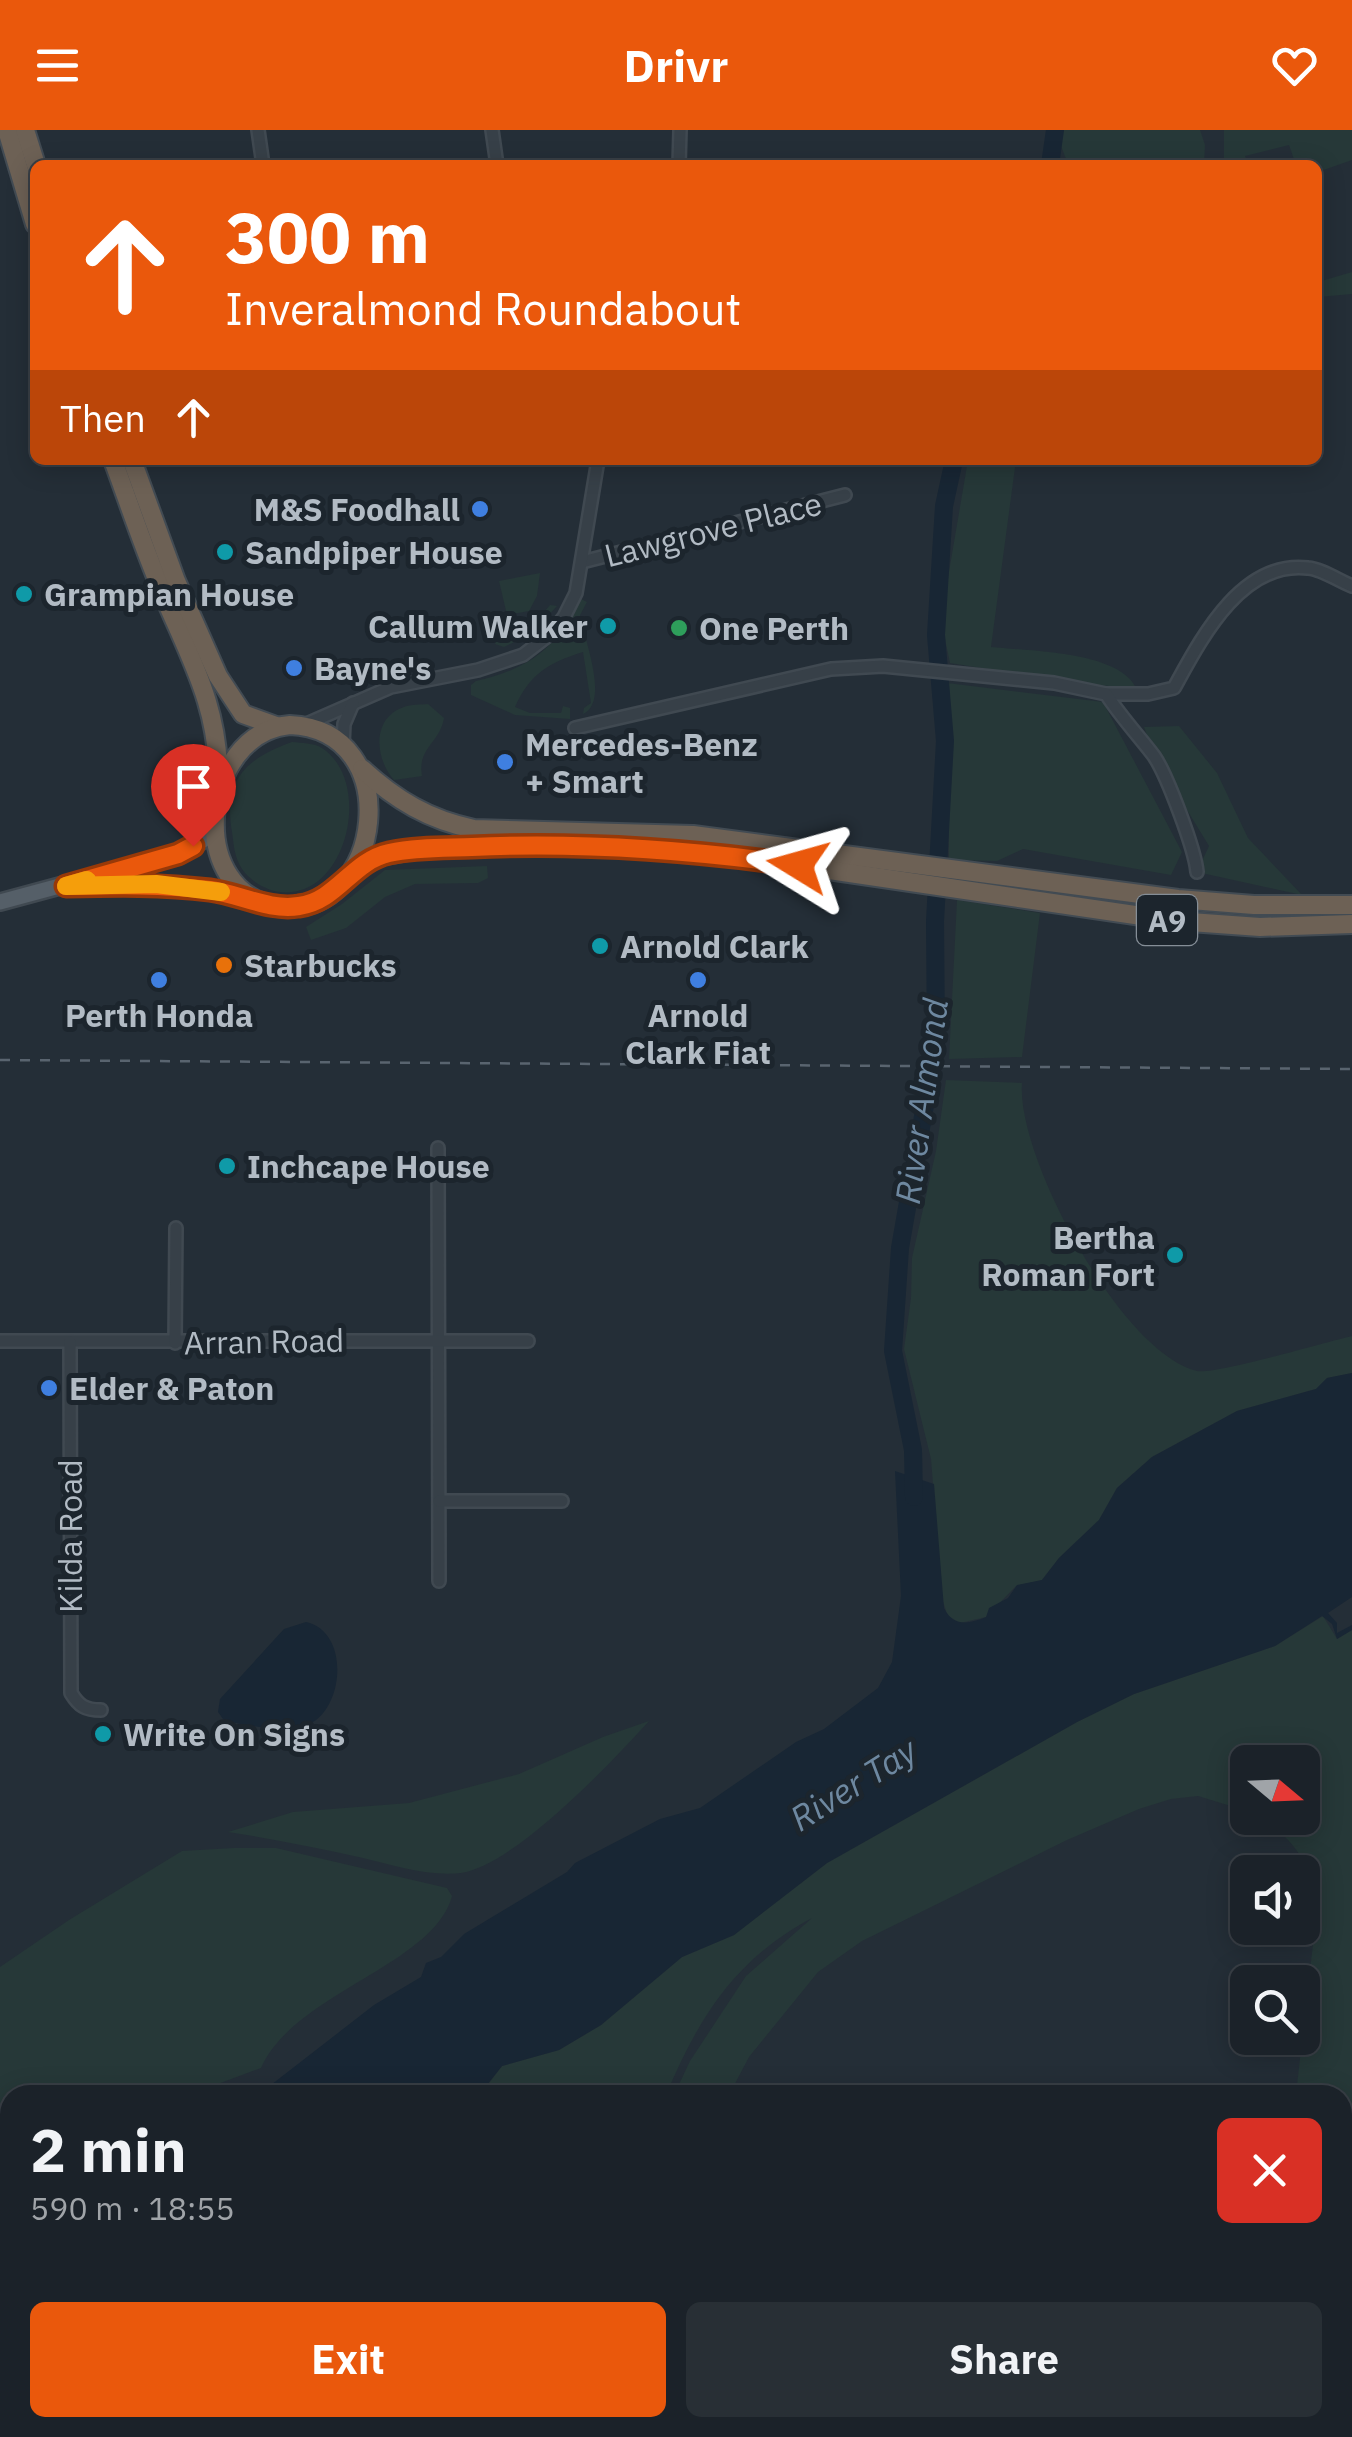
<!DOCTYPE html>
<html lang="en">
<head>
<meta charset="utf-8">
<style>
  body { margin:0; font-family:"IBM Plex Sans",sans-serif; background:#282f35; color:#f1f3f6; height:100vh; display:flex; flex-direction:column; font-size:38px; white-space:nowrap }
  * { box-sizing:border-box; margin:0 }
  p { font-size:32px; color:#a0a4a8 }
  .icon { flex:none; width:55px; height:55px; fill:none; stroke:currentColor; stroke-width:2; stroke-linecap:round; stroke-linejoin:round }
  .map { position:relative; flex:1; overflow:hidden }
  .details { position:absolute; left:0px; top:1955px; width:1352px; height:352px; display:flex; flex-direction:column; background:#1b2229; border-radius:30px 30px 0 0; box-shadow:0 5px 25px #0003,0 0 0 2px #393f46 }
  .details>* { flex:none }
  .hud { position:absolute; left:30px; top:30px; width:1292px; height:305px; border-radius:15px; box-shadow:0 5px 25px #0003,0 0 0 2px #393f46; background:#ea580c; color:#fff; overflow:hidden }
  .needle { width:65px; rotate:109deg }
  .fabs { position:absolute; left:1230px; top:1615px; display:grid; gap:20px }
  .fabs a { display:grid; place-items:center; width:90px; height:90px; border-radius:15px; background:#1b2229; box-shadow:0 5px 25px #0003,0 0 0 2px #393f46; font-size:50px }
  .pin { position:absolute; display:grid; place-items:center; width:85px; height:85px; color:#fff; margin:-102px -42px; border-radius:50% 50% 50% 0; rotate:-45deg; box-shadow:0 0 10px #0007 }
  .pin .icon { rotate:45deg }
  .me { position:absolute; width:110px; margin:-55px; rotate:278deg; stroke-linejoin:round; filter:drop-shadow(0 0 8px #0008) }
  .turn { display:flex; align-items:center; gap:35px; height:210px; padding:0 30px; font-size:45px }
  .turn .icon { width:130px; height:130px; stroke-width:2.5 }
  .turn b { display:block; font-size:70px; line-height:85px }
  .then { display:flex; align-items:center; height:95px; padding:0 30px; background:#0003; gap:20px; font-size:38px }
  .round { display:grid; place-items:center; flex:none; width:105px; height:105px; border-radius:15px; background:#282f35 }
  .summary { display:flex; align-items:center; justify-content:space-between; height:170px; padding:0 30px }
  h1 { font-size:60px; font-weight:800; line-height:75px }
  .action { display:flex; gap:20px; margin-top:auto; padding:20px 30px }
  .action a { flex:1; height:115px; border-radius:15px; background:#ea580c; color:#fff; font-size:40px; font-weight:800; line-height:115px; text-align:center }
  .action a+a { background:#282f35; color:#f1f3f6 }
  header { display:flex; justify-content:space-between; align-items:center; height:130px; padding:0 30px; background:#ea580c; color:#fff; font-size:45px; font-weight:800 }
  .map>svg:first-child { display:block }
  .green { fill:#263838 }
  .water { fill:#182634 }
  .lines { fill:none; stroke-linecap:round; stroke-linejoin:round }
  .stream { stroke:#182634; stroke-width:2.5 }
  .river { stroke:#182634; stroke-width:18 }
  .minor-casing { stroke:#404951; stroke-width:16 }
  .major-casing { stroke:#404951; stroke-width:20 }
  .highway-casing { stroke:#424b53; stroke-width:22 }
  .minor { stroke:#374048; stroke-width:11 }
  .major { stroke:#555f68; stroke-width:15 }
  .highway { stroke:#6d6155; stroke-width:18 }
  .rail { stroke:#59646f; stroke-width:2.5; stroke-dasharray:10 10; stroke-linecap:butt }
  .route-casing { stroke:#983908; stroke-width:25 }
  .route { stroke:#ea580c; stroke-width:18 }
  .slow { stroke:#f59e0b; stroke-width:18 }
  .shop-dot { fill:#3f7fe0; stroke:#1c252d; stroke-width:4 }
  .culture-dot { fill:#0f9aa8; stroke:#1c252d; stroke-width:4 }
  .leisure-dot { fill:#2e9e5b; stroke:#1c252d; stroke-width:4 }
  .food-dot { fill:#e8710a; stroke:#1c252d; stroke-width:4 }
  .labels { text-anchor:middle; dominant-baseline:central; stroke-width:10; stroke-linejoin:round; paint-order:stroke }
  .shield { fill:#1c252d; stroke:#858e97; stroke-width:2.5 }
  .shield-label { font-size:30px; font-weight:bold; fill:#b2bbc4 }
  .poi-label { font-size:32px; font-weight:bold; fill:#b2bbc4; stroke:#1c252d; text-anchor:start }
  .street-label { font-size:32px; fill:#b2bbc4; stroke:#1c252d }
  .water-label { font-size:35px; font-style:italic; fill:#6e88a0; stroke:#1c252d }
</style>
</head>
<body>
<header><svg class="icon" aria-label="menu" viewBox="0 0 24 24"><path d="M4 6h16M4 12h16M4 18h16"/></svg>Drivr<svg class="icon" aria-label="heart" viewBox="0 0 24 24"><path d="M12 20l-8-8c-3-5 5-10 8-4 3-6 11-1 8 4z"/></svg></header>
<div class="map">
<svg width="1352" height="2307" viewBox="0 0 1352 2307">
  <rect width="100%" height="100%" fill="#242e37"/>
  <g class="green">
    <path d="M1055 0H1200L1205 15 1204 35H1065L1066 29Z"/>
    <path d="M1224 0H1352V30L1318 42V35H1296L1289 15 1245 26 1248 35H1224Z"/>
    <path d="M1352 142V164L1318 167V152Z"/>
    <path d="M968 330H1016L991 517C1027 521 1119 521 1136 558L1083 554 950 533 942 495 943 477Z"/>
    <path d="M540 443 537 466 529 481 507 485 499 451Z"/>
    <path d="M581 469 587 472 580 485C584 509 610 572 583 584L584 578 591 573 583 522C548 533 530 544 515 577L530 583H561L563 576 570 578V589L515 585 471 565V555L476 551C529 539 557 518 581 469Z"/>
    <path d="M550 475 557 476 531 504 504 517 495 514 500 500 534 494Z"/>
    <path d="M947 553 1103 572 1182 722 1171 745 1023 719 997 731 949 730Z"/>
    <path d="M428 574 444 588C440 613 417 618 422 646L394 650C375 629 371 588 404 577 411 574 421 575 428 574Z"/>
    <path d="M1179 596 1217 643 1248 708 1302 765 1197 742 1209 716 1156 629 1144 597Z"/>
    <path d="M292 612C302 613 314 613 322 618 374 652 347 770 280 762 266 760 250 751 242 739 234 726 234 716 232 702 223 650 245 629 292 612Z"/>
    <path d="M487 736 488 748 478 753 415 754 385 767 346 798 311 810 306 797 342 774 385 740Z"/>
    <path d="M957 770 1040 783 1022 927 949 929Z"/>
    <path d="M946 950 1022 953C1016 1026 1121 1223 1197 1241 1214 1245 1326 1212 1352 1206V1243L1327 1248 1316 1259 1237 1281 1152 1327 1117 1358 1099 1390 1059 1428 1042 1450 1016 1456 986 1487 960 1493 948 1486 942 1469 931 1329 904 1219 911 1168 912 1128 936 1021Z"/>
    <path d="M1323 1486 1337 1509 1352 1500V2006L1343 2061 1342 1965H1296C1300 1928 1304 1892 1308 1855 1316 1789 1330 1730 1260 1688H1302V1632H1248L1247 1681 1198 1666 1171 1669 1139 1679 1067 1710 862 1811 818 1842 749 1927 729 1965H674L690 1931 746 1846 812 1788C735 1829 699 1887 666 1965H480L502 1936 559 1920 601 1895 682 1827 734 1805 827 1733 1077 1592 1134 1564 1275 1516Z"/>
    <path d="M649 1591C612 1632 515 1735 461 1743 430 1747 393 1735 363 1728 318 1718 274 1709 228 1702L293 1682 409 1673 519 1644 603 1607Z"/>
    <path d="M234 1718H276L447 1758 452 1766C434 1835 294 1863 261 1938L215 1955 209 1965H10V2057L0 2066V1837L69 1790 182 1721Z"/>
    <path d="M10 2230V2298H185L171 2307H0V2232Z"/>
    <path d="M232 2298H570L567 2307H222Z"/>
  </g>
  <g class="water">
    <path d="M1352 1243V1467L1328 1483 1337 1493V1503L1352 1495V1500L1337 1509 1332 1494 1322 1486 1275 1516 1134 1564 1077 1592 827 1733 734 1805 682 1827 601 1895 559 1920 502 1936 479 1965H258L374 1875 421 1847 426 1833 441 1827 464 1804 567 1742 575 1733 660 1689 700 1678 796 1612 824 1599 878 1558 892 1532 901 1466 895 1341 934 1354 944 1478C953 1497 969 1494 986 1487L989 1478 1008 1468 1017 1455 1042 1450 1059 1428 1099 1390 1117 1358 1152 1327 1237 1281 1316 1259 1327 1248Z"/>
    <path d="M306 1492C347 1501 345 1568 316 1590 299 1604 242 1597 223 1589L218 1582 220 1569 284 1499Z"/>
    <path d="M10 2096V2230L0 2232V2106Z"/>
  </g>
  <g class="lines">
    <g class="stream">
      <path d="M1342 2058 1352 2012"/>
      <path d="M1303 2307 1304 2298"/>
    </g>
    <g class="river">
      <path d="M1050 35 1055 0"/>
      <path d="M914 1367 913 1320 893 1221 900 1118 936 912 935 791 945 611 936 505 944 376 954 330"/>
    </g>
    <g class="minor-casing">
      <g id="minor">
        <path d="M258 0 263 35"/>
        <path d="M492 0 497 35"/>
        <path d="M679 35 680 0"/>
        <path d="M582 432 845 365"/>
        <path d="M1106 564H1148L1174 558C1201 509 1241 430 1308 438 1322 439 1339 451 1352 456"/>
        <path d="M304 595 391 557 478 540 523 525 549 505 564 487 576 463 598 330"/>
        <path d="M575 598 831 539 883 536 1054 553 1106 564C1121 587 1138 605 1154 626 1167 645 1195 719 1197 742"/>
        <path d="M343 616 344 594 353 573"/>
        <path d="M438 1018 439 1451"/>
        <path d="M0 1211H528"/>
        <path d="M70 1212 71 1563C79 1576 85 1580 101 1580"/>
        <path d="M175 1213 176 1098"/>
        <path d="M439 1371H562"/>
      </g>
    </g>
    <g class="major-casing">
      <g id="major">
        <path d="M90 755 156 754 216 761 255 772"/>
        <path d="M0 772 178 724 203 710 214 694"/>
      </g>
    </g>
    <g class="highway-casing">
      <g id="highway">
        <path d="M7 0 35 94"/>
        <path d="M25 0 36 35"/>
        <path d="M113 330C128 371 142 413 159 454 187 523 220 575 218 652"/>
        <path d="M132 330 176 451 218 546 243 584 276 596"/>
        <path d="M290 595C408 600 383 787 282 777 183 767 200 603 290 595Z"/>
        <path d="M362 639C396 670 429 690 474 699L693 705 1178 769 1254 775H1352"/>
        <path d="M353 741 375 727 414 720 511 715 692 720 1176 791 1260 797 1352 794"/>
      </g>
    </g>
    <use href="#minor" class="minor"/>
    <use href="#major" class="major"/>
    <use href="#highway" class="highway"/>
    <path class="rail" d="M0 930 1352 939"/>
  </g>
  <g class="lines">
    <g class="route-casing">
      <path id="route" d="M193 716 178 724 66 756C115 755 162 754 210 760 240 764 269 781 299 776 337 771 352 731 389 723 416 717 445 718 472 717 582 712 690 720 798 735"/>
    </g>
    <use href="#route" class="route"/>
    <path class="slow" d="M87 750 66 756 156 754 221 762"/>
  </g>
  <g class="shop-dot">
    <circle cx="480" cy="379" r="10"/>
    <circle cx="294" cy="538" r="10"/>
    <circle cx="505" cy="632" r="10"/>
    <circle cx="159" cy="850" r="10"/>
    <circle cx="698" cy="850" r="10"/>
    <circle cx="49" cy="1258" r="10"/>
  </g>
  <g class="culture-dot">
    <circle cx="225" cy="422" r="10"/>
    <circle cx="24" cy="464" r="10"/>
    <circle cx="608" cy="496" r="10"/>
    <circle cx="600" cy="816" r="10"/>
    <circle cx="227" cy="1036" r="10"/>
    <circle cx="1175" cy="1125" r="10"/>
    <circle cx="103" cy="1604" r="10"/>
  </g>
  <circle class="leisure-dot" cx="679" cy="498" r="10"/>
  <circle class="food-dot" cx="224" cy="835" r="10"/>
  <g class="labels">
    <rect class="shield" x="1137" y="765" width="60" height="50" rx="8"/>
    <g class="shield-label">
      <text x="1167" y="790">A9</text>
    </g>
    <g class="poi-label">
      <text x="460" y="379" text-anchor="end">M&amp;S Foodhall</text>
      <text x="245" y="422">Sandpiper House</text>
      <text x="44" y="464">Grampian House</text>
      <text x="588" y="496" text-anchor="end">Callum Walker</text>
      <text x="699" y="498">One Perth</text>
      <text x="314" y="538">Bayne's</text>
      <text x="525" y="614">Mercedes-Benz<tspan x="525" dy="37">+ Smart</tspan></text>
      <text x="620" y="816">Arnold Clark</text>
      <text x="244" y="835">Starbucks</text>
      <text x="159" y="885" text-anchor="middle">Perth Honda</text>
      <text x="698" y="885" text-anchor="middle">Arnold<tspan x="698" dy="37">Clark Fiat</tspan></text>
      <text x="247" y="1036">Inchcape House</text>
      <text x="1155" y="1107" text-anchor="end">Bertha<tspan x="1155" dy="37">Roman Fort</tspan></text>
      <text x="69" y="1258">Elder &amp; Paton</text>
      <text x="123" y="1604">Write On Signs</text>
    </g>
    <g class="street-label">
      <text transform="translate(713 399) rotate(-14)">Lawgrove Place</text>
      <text transform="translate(264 1211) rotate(-1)">Arran Road</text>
      <text transform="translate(70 1406) rotate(-90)">Kilda Road</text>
    </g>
    <g class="water-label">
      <text transform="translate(921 971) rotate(-82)">River Almond</text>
      <text transform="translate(853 1654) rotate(-32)">River Tay</text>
    </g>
  </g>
</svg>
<div class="fabs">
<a><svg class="needle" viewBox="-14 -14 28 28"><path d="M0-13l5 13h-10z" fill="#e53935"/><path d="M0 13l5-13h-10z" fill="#a0a4a8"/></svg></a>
<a><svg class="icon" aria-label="sound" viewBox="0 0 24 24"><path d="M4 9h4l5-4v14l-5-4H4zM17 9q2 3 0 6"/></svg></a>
<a><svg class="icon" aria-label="search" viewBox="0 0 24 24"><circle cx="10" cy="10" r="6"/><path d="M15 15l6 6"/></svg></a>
</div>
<div class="pin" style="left:193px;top:716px;background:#d93025"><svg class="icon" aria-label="arrive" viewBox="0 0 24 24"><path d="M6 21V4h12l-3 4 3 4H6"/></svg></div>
<svg class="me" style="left:798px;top:735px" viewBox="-20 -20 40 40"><path d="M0-17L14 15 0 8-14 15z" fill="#ea580c" stroke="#fff" stroke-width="4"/></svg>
<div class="hud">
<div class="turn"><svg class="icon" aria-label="ahead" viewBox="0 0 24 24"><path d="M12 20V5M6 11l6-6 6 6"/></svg><div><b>300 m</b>Inveralmond Roundabout</div></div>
<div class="then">Then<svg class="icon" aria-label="ahead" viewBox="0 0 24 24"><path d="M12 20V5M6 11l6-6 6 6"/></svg></div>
</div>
<section class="details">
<div class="summary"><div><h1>2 min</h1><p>590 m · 18:55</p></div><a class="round" style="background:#d93025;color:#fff"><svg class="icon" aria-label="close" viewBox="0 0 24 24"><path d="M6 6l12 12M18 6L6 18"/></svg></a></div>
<div class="action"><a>Exit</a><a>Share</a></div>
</section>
</div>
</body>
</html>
